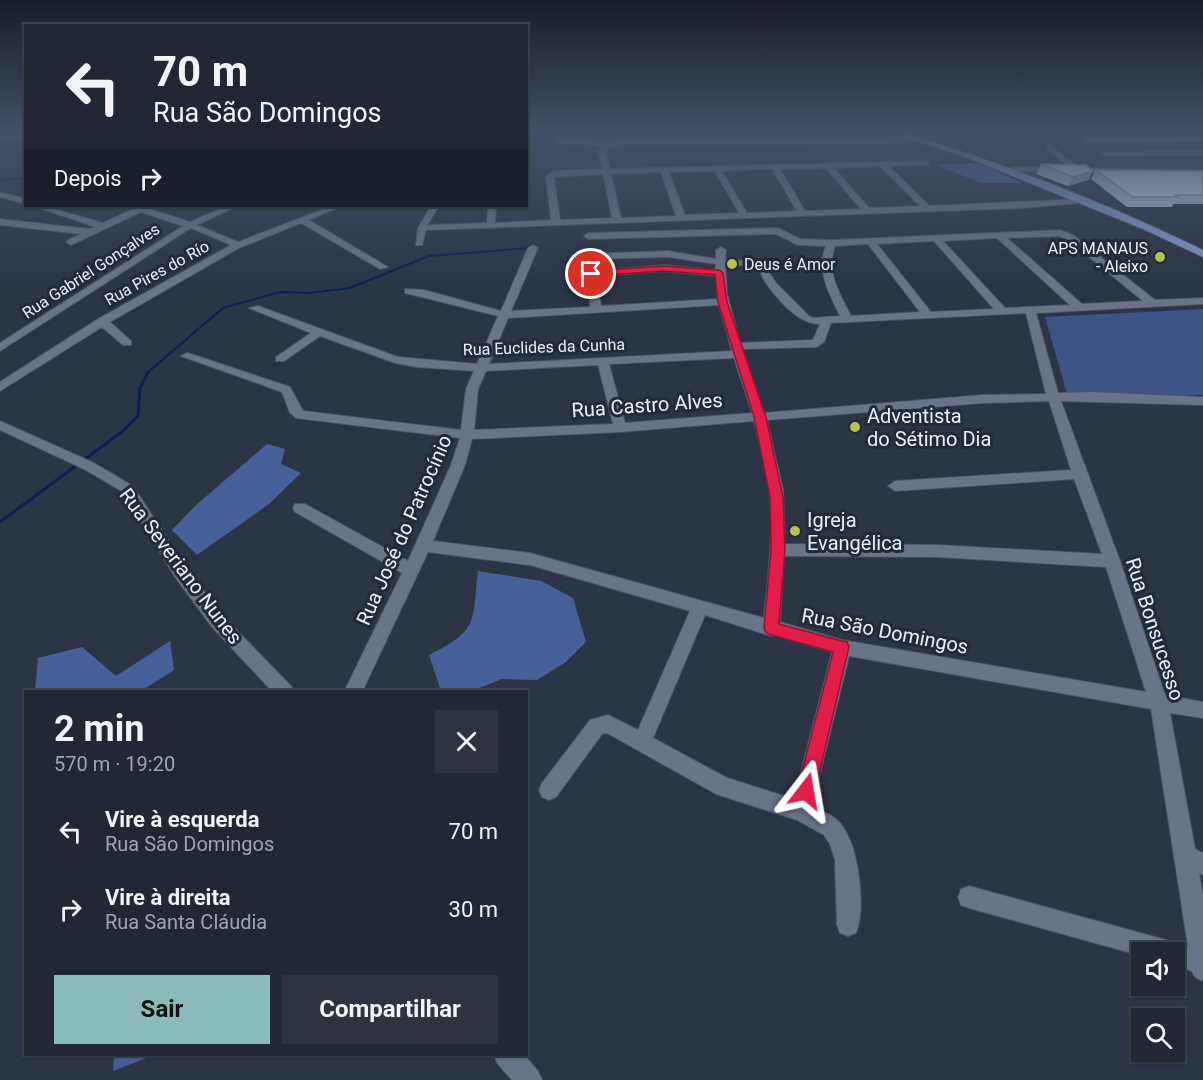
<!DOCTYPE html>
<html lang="pt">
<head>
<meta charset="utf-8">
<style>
  body { margin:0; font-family:Roboto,sans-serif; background:#2d3440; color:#f1f3f6; height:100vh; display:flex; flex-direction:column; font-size:22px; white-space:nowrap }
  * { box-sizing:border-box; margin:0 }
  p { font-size:20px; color:#a2a6ac }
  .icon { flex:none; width:33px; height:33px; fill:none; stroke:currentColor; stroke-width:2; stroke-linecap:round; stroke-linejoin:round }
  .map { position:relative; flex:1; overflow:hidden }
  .sheet { position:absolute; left:24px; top:690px; width:504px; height:366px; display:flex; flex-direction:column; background:#212834; border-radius:0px; box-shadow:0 2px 4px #0004,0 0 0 2px #3e444f }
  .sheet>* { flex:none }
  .banner { position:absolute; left:24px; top:24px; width:504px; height:183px; border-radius:0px; box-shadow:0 2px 4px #0004,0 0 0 2px #3e444f; background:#212834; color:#f1f3f6; overflow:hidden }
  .tools { position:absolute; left:1131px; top:942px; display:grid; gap:12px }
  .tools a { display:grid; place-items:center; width:54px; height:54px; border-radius:0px; background:#212834; box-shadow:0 2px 4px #0004,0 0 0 2px #3e444f; font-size:30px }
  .pin { position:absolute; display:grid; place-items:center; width:51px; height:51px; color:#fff; margin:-26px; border:3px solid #fff; border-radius:50%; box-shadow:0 2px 6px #0007 }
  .me { position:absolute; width:66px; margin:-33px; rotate:14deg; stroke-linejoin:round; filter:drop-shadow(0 0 4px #0008) }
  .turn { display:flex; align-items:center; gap:21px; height:126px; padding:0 30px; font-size:27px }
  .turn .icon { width:78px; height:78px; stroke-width:2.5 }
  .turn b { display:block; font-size:42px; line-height:51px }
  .then { display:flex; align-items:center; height:57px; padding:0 30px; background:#0003; gap:12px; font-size:22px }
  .round { display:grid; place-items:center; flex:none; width:63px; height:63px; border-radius:0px; background:#2d3440 }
  .headline { display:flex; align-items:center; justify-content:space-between; height:102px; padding:0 30px }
  h1 { font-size:36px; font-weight:700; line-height:45px }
  .primary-button { display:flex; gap:12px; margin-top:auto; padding:12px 30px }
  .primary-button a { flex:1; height:69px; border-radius:0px; background:#8bbbb9; color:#111; font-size:24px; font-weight:700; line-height:69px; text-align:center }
  .primary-button a+a { background:#2d3440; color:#f1f3f6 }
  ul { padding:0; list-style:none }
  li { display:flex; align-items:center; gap:18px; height:78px; padding:0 30px }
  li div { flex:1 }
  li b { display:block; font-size:22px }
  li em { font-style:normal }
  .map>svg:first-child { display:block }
  .green { fill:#3f5486 }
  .forest { fill:#476099 }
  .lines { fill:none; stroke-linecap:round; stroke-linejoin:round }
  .stream-far1 { stroke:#0d1f52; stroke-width:2 }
  .stream { stroke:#0d1f52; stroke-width:3 }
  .minor-casing { stroke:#4c5362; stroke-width:2 }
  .major-casing { stroke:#4c5362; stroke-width:2 }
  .minor { fill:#6a7488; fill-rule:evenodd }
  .major { fill:#7f96c8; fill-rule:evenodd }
  .wall { fill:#b1bcd3 }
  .shaded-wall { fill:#9099ac }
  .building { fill:#cedbf5; stroke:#9099ac; stroke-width:1.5 }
  .route { fill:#e11d48; stroke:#92132f; stroke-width:1.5 }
  .poi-dot { fill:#b4c24a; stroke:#232a3b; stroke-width:2 }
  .labels { text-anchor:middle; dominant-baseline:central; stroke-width:6; stroke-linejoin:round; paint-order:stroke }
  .far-poi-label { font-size:16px; fill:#eaeffb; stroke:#232a3b; text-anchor:end }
  .far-street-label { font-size:16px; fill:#eaeffb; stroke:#232a3b }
  .street-label { font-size:20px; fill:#eaeffb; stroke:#232a3b }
  .poi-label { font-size:20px; fill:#eaeffb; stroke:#232a3b; text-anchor:start }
</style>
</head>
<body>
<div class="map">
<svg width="1203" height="1080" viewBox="0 0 1203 1080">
  <rect width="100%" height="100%" fill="#2c3546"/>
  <path class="green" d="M1203 309V395L1067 394 1045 317Z"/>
  <g class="forest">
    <path d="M978 163 1023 183H981L937 165Z"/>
    <path d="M267 444 285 449 281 464 301 473 269 504 197 555 172 530 196 505Z"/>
    <path d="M478 571 541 581 573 598 586 642 566 662 537 680 502 679 472 691H441L429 655C479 630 472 623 478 571Z"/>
    <path d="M170 641 174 670 141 691H35L38 658 82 647 116 676Z"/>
    <path d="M114 1055V1054L154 1055 113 1071Z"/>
  </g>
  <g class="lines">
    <g class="stream-far1">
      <path d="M0 180 26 178"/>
      <path d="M147 373 223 308 280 292 309 293 350 288 429 256 530 248"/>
    </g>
    <path class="stream" d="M0 522 123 431 138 416 140 388 148 372"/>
    <g class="minor-casing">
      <g id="minor">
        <path d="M552 132H558L563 139 607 143 620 141 888 139 913 135 916 137 906 142 888 143 620 145 609 147 606 152 610 169 925 161H928V165L889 166 929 206 1080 199 1084 201 1080 203 1023 208 426 230 422 245H416L418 228 431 206H439L427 225 487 223 488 206H496L495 223 551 220 546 176 554 171 602 169 598 152 602 147 558 143ZM880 166 920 206 869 208 834 168ZM826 168 861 209 805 211 780 169ZM772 169 797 211 747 213 722 171ZM715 171 739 213 685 215 669 172ZM661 172 676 216 621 218 611 174ZM603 174 612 218 560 220 554 177Z"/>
        <path d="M26 135V139L0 140V136Z"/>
        <path d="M1203 137V141L1087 142 1083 140 1087 138Z"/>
        <path d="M1049 144 1079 168 1203 170V174L1014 171 1010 169 1014 167 1070 168 1046 148Z"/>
        <path d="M1203 151V155L1105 156 1101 154 1105 152Z"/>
        <path d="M0 192 26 199V204L0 197Z"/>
        <path d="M33 206H44L103 223 133 209 129 206H147V208L190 222 227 206H237L197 225 238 242 332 206H342L309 220 388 267 380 269 301 223 239 248 110 322 131 341V345H123L102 327 0 391V382L98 319 231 245 191 228 0 351V343L183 226 141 212 71 245 66 242 68 240 81 234 0 225V219L90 229 96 227Z"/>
        <path d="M778 228 800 239 832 240 1060 230 1073 235 1155 300 1203 298V304L1036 313 1058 393 1092 392 1203 397V405L1061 401 1120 561 1165 695 1203 702V718L1170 713 1195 849 1203 853V875L1199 873 1203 896V981L1195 977 1192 971 1174 966V952H1142V956L969 908 961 905 958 897 961 889 969 886 1188 946 1151 709 849 656 812 806C824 812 836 816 843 827 859 849 866 909 856 933L848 936 840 933 837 925 835 860 830 844 824 835 797 820 716 794 607 733 602 734 556 797 549 800 542 797 539 790 542 783 590 720 608 715 638 730 690 611 530 565 428 552 362 692H344L402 573 295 512 293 508 295 504H305L408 561 451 465 460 438 296 418 290 413 282 392 181 356 187 353 191 354 290 387 303 411 461 430 466 389 474 371 417 367 395 363 320 336 284 361H276V357L311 333 249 308 258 306 398 357 477 364 498 316 405 293V289L424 290 501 311 528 248 533 245 538 248 511 311 590 307 587 264H593L595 271 664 265 715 270 716 264 668 257 589 259 584 256 586 254 668 251 716 259V250L721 247 726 250 725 260 755 261 765 266 776 283 809 316 813 318 840 316C830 295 815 270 826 246L798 245 776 234 588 239 584 236 588 233ZM1059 236 1067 239 1143 301 1082 304 1007 238ZM997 238 1070 305 1005 308 943 241ZM934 241 994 309 931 312 877 244ZM868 244 920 312 851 316C840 295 825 270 835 246ZM725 265C734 266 746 264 754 267 761 270 763 280 768 286 780 302 800 325 820 324L813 340 740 343 727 294ZM664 271 716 276 718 299 601 306 596 276ZM719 305 732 351 489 364 508 318ZM1026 313 1046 394 983 395 764 413 743 349 817 347 824 342 831 323ZM734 358 752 413 625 423 609 364ZM598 365 613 424 474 430 478 389 486 371ZM1049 401 1071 470 895 481 888 486 895 491 1074 479 1102 554 938 545 785 544 783 490 767 420 983 403ZM754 421C761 446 768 472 770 498 773 538 768 578 764 618L530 553 433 541 465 465 472 439 620 432ZM784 556 938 557 1106 567 1146 692 842 640 780 622ZM705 615 771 636 774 635 832 652 794 799 727 778 653 738Z"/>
        <path d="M0 421 94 463 133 486 187 569 224 617 291 686 294 692H273L212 627 175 577 123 492 84 469 0 430Z"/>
        <path d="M494 1054H523L538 1071 542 1080H512L497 1063Z"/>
      </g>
    </g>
    <g class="major-casing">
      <path id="major" d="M889 132H901C1004 163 1106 203 1203 250V257L1143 229 968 158Z"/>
    </g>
    <use href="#minor" class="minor"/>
    <use href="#major" class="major"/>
  </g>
  <g class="wall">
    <path d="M1041 164 1093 171 1088 180 1068 186 1036 174Z"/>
    <path d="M1096 170 1203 171V204H1173L1172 207H1127L1091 179Z"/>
  </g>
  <path class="shaded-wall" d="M1093 171 1088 180 1068 186 1073 177Z"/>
  <g class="building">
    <path d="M1041 164 1086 165 1093 171 1073 177Z"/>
    <path d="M1096 170 1203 171V195H1175L1178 197H1133Z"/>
  </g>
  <linearGradient id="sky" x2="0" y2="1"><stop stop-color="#181d26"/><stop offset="0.47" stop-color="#455168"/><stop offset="1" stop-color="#455168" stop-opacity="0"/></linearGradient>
  <rect width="1203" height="283" fill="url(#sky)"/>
  <path class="route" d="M664 266 719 270 723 273 727 302 766 417 783 497 785 550 779 624 842 641 847 642 849 647 815 791 813 797 806 800 800 797 797 791 833 652 771 635 766 633 764 628 771 550 770 497 754 417 718 302 715 275 664 271 591 276 587 274 591 271Z"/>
  <g class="poi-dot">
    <circle cx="1160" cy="257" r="6"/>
    <circle cx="732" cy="264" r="6"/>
    <circle cx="855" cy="427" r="6"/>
    <circle cx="795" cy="531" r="6"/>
  </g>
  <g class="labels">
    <g class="far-poi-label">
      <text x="1148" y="248">APS MANAUS<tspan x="1148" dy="18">- Aleixo</tspan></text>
      <text x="744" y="264" text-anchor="start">Deus é Amor</text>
    </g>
    <g class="far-street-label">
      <text transform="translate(91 271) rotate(-33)">Rua Gabriel Gonçalves</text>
      <text transform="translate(157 273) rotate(-29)">Rua Pires do Río</text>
      <text transform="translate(544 347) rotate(-2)">Rua Euclides da Cunha</text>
    </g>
    <g class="street-label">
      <text transform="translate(647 405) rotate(-4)">Rua Castro Alves</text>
      <text transform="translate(404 530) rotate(-66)">Rua José do Patrocínio</text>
      <text transform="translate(181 566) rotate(53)">Rua Severiano Nunes</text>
      <text transform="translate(1155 629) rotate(72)">Rua Bonsucesso</text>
      <text transform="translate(885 631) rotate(11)">Rua São Domingos</text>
    </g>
    <g class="poi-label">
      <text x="867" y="416">Adventista<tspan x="867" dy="23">do Sétimo Dia</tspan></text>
      <text x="807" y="520">Igreja<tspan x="807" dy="23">Evangélica</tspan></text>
    </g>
  </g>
</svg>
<div class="tools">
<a><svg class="icon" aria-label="sound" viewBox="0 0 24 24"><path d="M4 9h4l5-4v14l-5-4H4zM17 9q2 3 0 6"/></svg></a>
<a><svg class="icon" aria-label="search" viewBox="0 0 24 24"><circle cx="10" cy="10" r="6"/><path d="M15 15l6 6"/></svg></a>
</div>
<div class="pin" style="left:591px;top:274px;background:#d93025"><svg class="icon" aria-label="arrive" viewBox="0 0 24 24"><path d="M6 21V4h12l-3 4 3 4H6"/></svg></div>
<svg class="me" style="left:806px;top:791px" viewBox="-20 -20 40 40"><path d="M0-17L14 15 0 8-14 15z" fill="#e11d48" stroke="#fff" stroke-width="4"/></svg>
<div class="banner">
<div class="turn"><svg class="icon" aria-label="left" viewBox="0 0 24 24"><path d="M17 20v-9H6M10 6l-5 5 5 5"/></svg><div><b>70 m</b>Rua São Domingos</div></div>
<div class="then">Depois<svg class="icon" aria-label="right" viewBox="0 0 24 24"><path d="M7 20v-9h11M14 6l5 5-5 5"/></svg></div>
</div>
<section class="sheet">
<div class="headline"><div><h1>2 min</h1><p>570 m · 19:20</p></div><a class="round"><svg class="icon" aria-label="close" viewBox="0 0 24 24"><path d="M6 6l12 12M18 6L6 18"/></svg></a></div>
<ul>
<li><svg class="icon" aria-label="left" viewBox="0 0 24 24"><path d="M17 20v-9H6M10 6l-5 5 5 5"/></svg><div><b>Vire à esquerda</b><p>Rua São Domingos</p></div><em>70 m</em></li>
<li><svg class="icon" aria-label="right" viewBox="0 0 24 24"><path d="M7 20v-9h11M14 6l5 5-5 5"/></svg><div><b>Vire à direita</b><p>Rua Santa Cláudia</p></div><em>30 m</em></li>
</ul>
<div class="primary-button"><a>Sair</a><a>Compartilhar</a></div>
</section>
</div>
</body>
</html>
